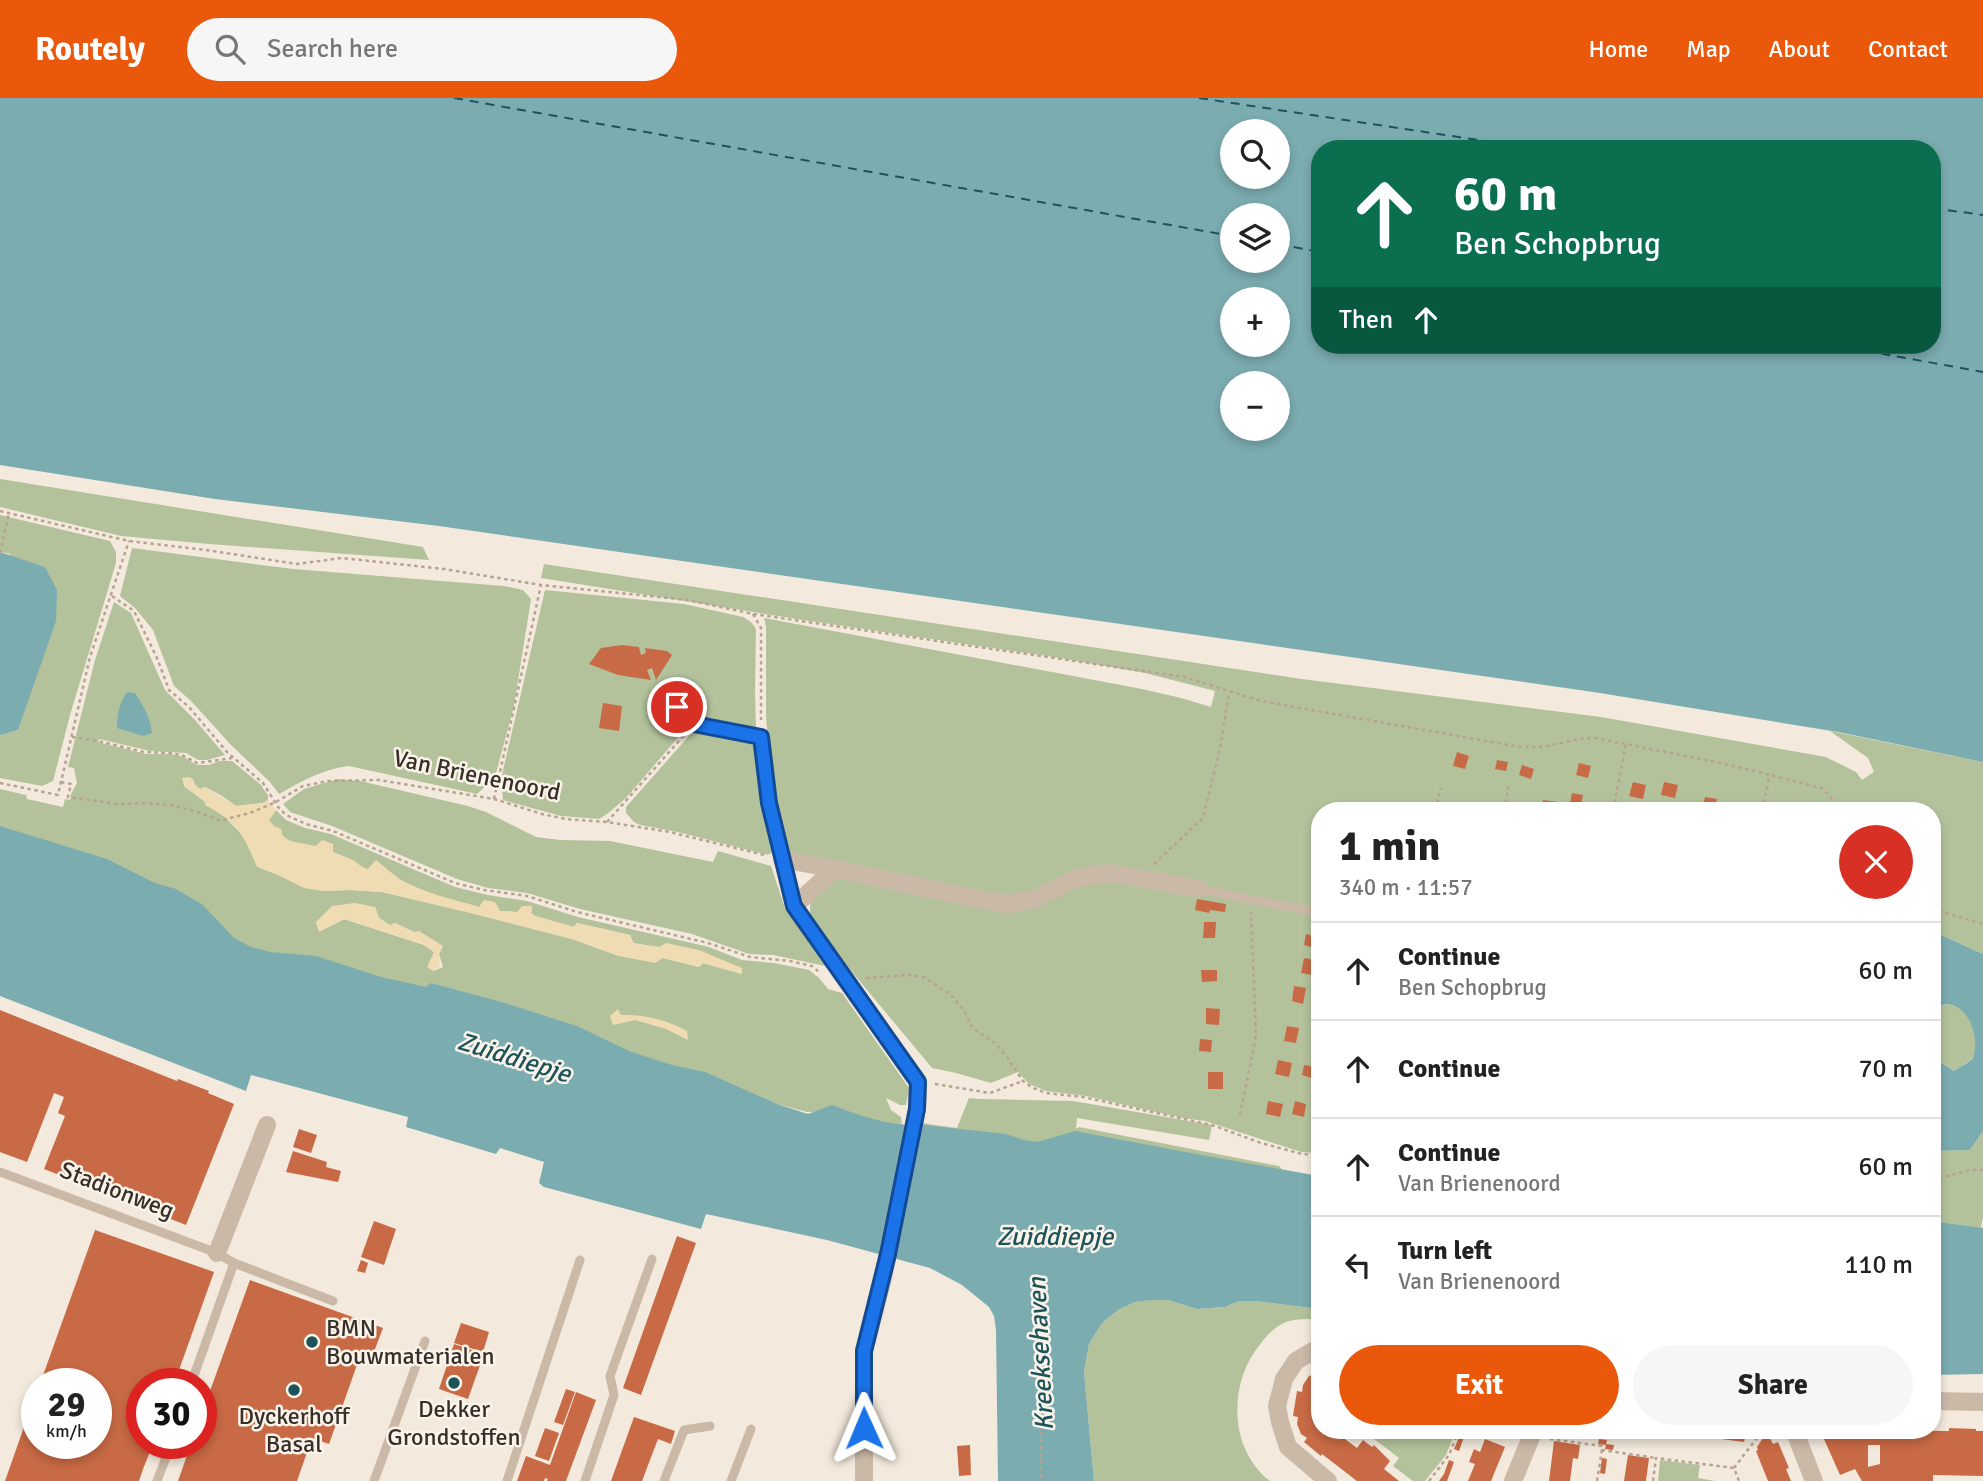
<!DOCTYPE html>
<html lang="en">
<head>
<meta charset="utf-8">
<style>
  body { margin:0; font-family:Signika,sans-serif; background:#f6f6f6; color:#222; height:100vh; display:flex; flex-direction:column; font-size:26px; white-space:nowrap }
  * { box-sizing:border-box; margin:0 }
  p { font-size:23px; color:#767676 }
  .icon { flex:none; width:38px; height:38px; fill:none; stroke:currentColor; stroke-width:2; stroke-linecap:round; stroke-linejoin:round }
  .map { position:relative; flex:1; overflow:hidden }
  .panel { position:absolute; left:1311px; top:704px; width:630px; height:637px; display:flex; flex-direction:column; background:#fff; border-radius:28px; box-shadow:0 4px 10px #0003 }
  .panel>* { flex:none }
  .top-card { position:absolute; left:1311px; top:42px; width:630px; height:214px; border-radius:28px; box-shadow:0 4px 10px #0003; background:#0b6e4f; color:#fff; overflow:hidden }
  .buttons { position:absolute; left:1220px; top:21px; display:grid; gap:14px }
  .buttons a { display:grid; place-items:center; width:70px; height:70px; border-radius:50%; background:#fff; box-shadow:0 4px 10px #0003; font-size:35px }
  .speed { position:absolute; left:21px; top:1270px; display:flex; gap:14px; font-size:35px; font-weight:700; text-align:center }
  .speed>* { display:grid; place-content:center; width:91px; height:91px; border-radius:50%; background:#fff; box-shadow:0 4px 10px #0003; line-height:1 }
  .speed small { font-size:18px; font-weight:400 }
  .speed .limit { border:10px solid #d22; background:#fff; color:#111 }
  .pin { position:absolute; display:grid; place-items:center; width:60px; height:60px; color:#fff; margin:-30px; border:4px solid #fff; border-radius:50%; box-shadow:0 2px 7px #0007 }
  .me { position:absolute; width:77px; margin:-38px; rotate:359deg; stroke-linejoin:round; filter:drop-shadow(0 0 5px #0008) }
  .turn { display:flex; align-items:center; gap:24px; height:147px; padding:0 28px; font-size:32px }
  .turn .icon { width:91px; height:91px; stroke-width:2.5 }
  .turn b { display:block; font-size:49px; line-height:60px }
  .then { display:flex; align-items:center; height:66px; padding:0 28px; background:#0003; gap:14px; font-size:26px }
  .round { display:grid; place-items:center; flex:none; width:74px; height:74px; border-radius:37px; background:#f6f6f6 }
  .head { display:flex; align-items:center; justify-content:space-between; height:119px; padding:0 28px }
  h1 { font-size:42px; font-weight:700; line-height:52px }
  .primary-button { display:flex; gap:14px; margin-top:auto; padding:14px 28px }
  .primary-button a { flex:1; height:80px; border-radius:42px; background:#ea580c; color:#fff; font-size:28px; font-weight:700; line-height:80px; text-align:center }
  .primary-button a+a { background:#f6f6f6; color:#222 }
  ul { padding:0; list-style:none }
  li { display:flex; align-items:center; gap:21px; height:98px; padding:0 28px; border-top:2px solid #e0e0e0 }
  li div { flex:1 }
  li b { display:block; font-size:26px }
  li em { font-style:normal }
  header { display:flex; align-items:center; gap:42px; box-sizing:border-box; height:98px; padding:0 35px; background:#ea580c; color:#fff }
  header strong { font-size:33px }
  nav { display:flex; gap:38px; margin-inline-start:auto; font-size:24px }
  .search { width:490px; height:63px; background:#f6f6f6; display:flex; align-items:center; gap:18px; box-sizing:border-box; padding:0 24px; border-radius:38px; color:#767676; font-size:26px }
  .map>svg:first-child { display:block }
  .green { fill:#b4c29c; fill-rule:evenodd }
  .sand { fill:#efdcb2 }
  .water { fill:#7bacb0; fill-rule:evenodd }
  .lines { fill:none; stroke-linecap:round; stroke-linejoin:round }
  .ferry { stroke:#1d545a; stroke-width:2; stroke-dasharray:9 7; stroke-linecap:butt }
  .building { fill:#c86a45; fill-rule:evenodd }
  .path { stroke:#b7a392; stroke-width:2.5; stroke-dasharray:3.5 3.5; stroke-linecap:butt }
  .service { stroke:#cbb9a8; stroke-width:9 }
  .minor { stroke:#cbb9a8; stroke-width:18 }
  .route-casing { stroke:#114b97; stroke-width:18 }
  .route { stroke:#1a73e8; stroke-width:12 }
  .poi-dot { fill:#1d545a; stroke:#faf3e9; stroke-width:2.5 }
  .labels { text-anchor:middle; dominant-baseline:central; stroke-width:5; stroke-linejoin:round; paint-order:stroke }
  .street-label { font-size:24px; fill:#382e28; stroke:#faf3e9 }
  .poi-label { font-size:24px; fill:#382e28; stroke:#faf3e9 }
  .water-label { font-size:26px; font-style:italic; fill:#1d545a; stroke:#faf3e9 }
</style>
</head>
<body>
<header>
<strong>Routely</strong>
<div class="search"><svg class="icon" aria-label="search" viewBox="0 0 24 24"><circle cx="10" cy="10" r="6"/><path d="M15 15l6 6"/></svg>Search here</div>
<nav><a>Home</a><a>Map</a><a>About</a><a>Contact</a></nav>
</header>
<div class="map">
<svg width="1983" height="1383" viewBox="0 0 1983 1383">
  <rect width="100%" height="100%" fill="#f3e9dc"/>
  <g class="green">
    <path d="M0 381 423 449 429 462 209 446 121 438 0 409Z"/>
    <path d="M0 417 110 443 116 454V465L70 617 53 683 42 688 0 680V637L18 632 21 622 10 456 0 454Z"/>
    <path d="M132 450 293 471 504 488 523 492 531 501 514 608 495 679 477 696 349 668C323 671 302 683 279 696L270 684 231 647 192 604 174 588 153 532 135 510 120 498Z"/>
    <path d="M544 466 1302 581 1601 619 1826 659 1856 674 1862 682 1874 674 1868 660 1830 633 1983 664V856L1939 836H1932V712H1320L1319 1055 1301 1054 1205 1023 1183 1020 1086 998 1046 993 1029 986 1018 974 991 985 956 975 932 970 812 826C805 796 818 793 841 779L987 808 1059 793 1125 771 1012 801 787 756 771 679 766 618V529L764 520 1142 591 1181 600 1211 609 1215 593 1145 575 1054 559 803 522 541 480Z"/>
    <path d="M545 492 684 506 743 519 751 524 756 531 755 594 756 631 752 633 692 619 682 607 674 610 681 622 688 628 626 700 607 716 599 721 561 718 503 702 501 681Z"/>
    <path d="M114 504 131 515 165 592 195 622 225 657 207 662H198L186 655 150 653 99 641 98 644 146 656H171L184 659 197 667H209L219 663H232L260 686 268 697V702L263 705 236 708 222 698 205 689 200 691 195 687 184 688 224 718 245 740 258 769 323 793 350 792 382 794 471 815 572 841 619 858 663 860 699 869 703 865 742 876 659 849 633 845 630 837 577 825 574 829 535 818 531 816 532 808 517 814 500 813 496 808 479 809 439 799 403 784 376 763 368 772C361 769 359 767 354 763 349 760 340 757 333 754 318 746 297 750 284 739 278 735 273 728 269 722L276 712 286 722 305 730 331 736 455 789 488 797 527 803 578 819 709 849 742 862 774 865 809 872 819 880 828 891 842 895 909 990 906 1007H900L886 1000 891 1012 901 1019 902 1027 921 1025 957 1030 969 1000 979 1001 1073 1003 1212 1027 1209 1042 1077 1020 1076 1031 1079 1029 1279 1068 1285 1075 907 1036 823 1014H807L684 981 250 851 0 760V691L26 697 27 701 63 709 65 701 70 702 71 696 77 685 74 670 68 669 95 562ZM375 809 379 820 391 828 395 825 443 848 439 856 443 869 433 873 434 854 424 847 344 821 319 833 316 824Z"/>
    <path d="M696 630 744 639 755 645 775 753 768 757 678 734 640 727 634 724 626 715V709Z"/>
    <path d="M338 681 360 683 468 708 486 714 536 739 560 742 610 743 713 764 718 753 771 768 785 810 825 868 773 857 749 856 692 836 580 811 527 795 488 790 457 781 332 728 290 714 283 706 304 691Z"/>
    <path d="M1950 906C1956 908 1962 909 1967 913 1981 923 1983 945 1973 959 1968 965 1960 969 1954 973L1937 962 1932 955V914L1938 908Z"/>
    <path d="M1983 1033V1119L1981 1130 1932 1123V1053L1970 1052Z"/>
    <path d="M1151 1202H1168L1197 1211 1225 1209 1239 1203H1256L1319 1211V1227H1313L1314 1221C1304 1221 1295 1221 1286 1224 1276 1228 1268 1236 1261 1245 1228 1284 1228 1350 1270 1383H1094L1084 1274 1089 1246 1102 1225 1118 1212 1135 1204Z"/>
    <path d="M1368 1332H1456L1446 1357 1425 1383H1413L1393 1368 1399 1360 1365 1334Z"/>
    <path d="M1660 1362 1700 1367 1698 1380 1715 1383H1658Z"/>
  </g>
  <g class="sand">
    <path d="M189 679 194 682 195 687 200 691 204 689 236 708 263 705 268 702 276 712 269 722 274 728 281 731 283 739 290 743 316 748 322 742 333 746V754C339 758 342 758 348 760 356 763 360 769 368 771L376 762C386 769 392 778 403 783 427 796 453 801 479 809L484 802 495 804 500 813 517 814 522 808H532L531 815 535 818 574 829 577 825 630 837 634 846 659 849 666 845 699 852 742 870V876L703 865 699 869 663 860 655 865 619 858 572 841 471 815 382 794 351 792 323 793 304 790 278 777 257 769C244 737 237 724 205 707V703L184 688 182 680Z"/>
    <path d="M355 805 375 809 379 820 390 827 395 825 414 834 419 833 443 848 439 856 440 868 433 873 427 869 434 854 424 847 345 821 319 834 316 824 332 808Z"/>
    <path d="M618 911 621 917C644 916 667 922 687 933L688 942 666 931 635 922 613 927 610 918Z"/>
  </g>
  <g class="water">
    <path d="M0 0H1983V664L1838 634 1600 595 439 428 215 401 0 367ZM1232 33H1278V79H1232ZM1320 51H1932V247H1320ZM1232 117H1278V163H1232ZM1232 201H1278V247H1232ZM1232 285H1278V331H1232Z"/>
    <path d="M0 454 45 469 57 492 56 523 18 632 0 637Z"/>
    <path d="M127 594 135 595C144 609 150 619 152 635L143 638 117 630C117 616 119 606 127 594Z"/>
    <path d="M0 728 107 761 155 785 176 791 203 807 234 840 251 849 270 854 316 858 381 879 426 889 431 885 505 905 577 928 629 953 672 967 705 974 777 1006 808 1016 832 1007C853 1015 875 1023 898 1026 909 1028 920 1024 932 1028L1006 1036 1024 1042 1037 1044 1075 1033 1207 1058 1319 1078V1211L1256 1203H1239L1225 1209 1197 1211 1168 1202H1152L1135 1204 1118 1212 1102 1225 1089 1246 1084 1274 1094 1383H998L996 1232 994 1218 989 1209 962 1187 930 1170 827 1142 706 1116 701 1131 544 1089 539 1085 544 1064 500 1050 496 1056 406 1029 408 1019 251 977 246 993 0 898Z"/>
    <path d="M1932 836H1939L1983 856V1033L1970 1052 1932 1053V955L1937 962 1954 973C1960 969 1968 965 1973 960 1983 929 1956 889 1932 914Z"/>
    <path d="M1932 1123 1983 1130V1276L1932 1277Z"/>
  </g>
  <g class="lines">
    <g class="ferry">
      <path d="M454 0 1232 138"/>
      <path d="M1199 0 1538 51"/>
      <path d="M1932 110 1983 117"/>
      <path d="M1278 146 1320 154"/>
      <path d="M1834 247 1983 274"/>
    </g>
  </g>
  <g class="building">
    <path d="M622 547 639 549 641 557 646 555 645 550 667 553 672 557 656 582 652 570 647 572 651 582 618 577 589 566 601 550Z"/>
    <path d="M603 605 622 608 619 633 599 630Z"/>
    <path d="M1457 654 1469 658 1465 671 1453 668Z"/>
    <path d="M1497 662 1508 664 1506 673 1495 671Z"/>
    <path d="M1579 665 1591 668 1588 680 1576 677Z"/>
    <path d="M1522 667 1534 671 1531 681 1519 677Z"/>
    <path d="M1633 684 1646 687 1643 701 1629 698Z"/>
    <path d="M1664 684 1678 687 1675 700 1661 697Z"/>
    <path d="M1572 695 1583 697 1580 712 1569 710Z"/>
    <path d="M1705 699 1717 701 1715 712H1702Z"/>
    <path d="M1543 702 1558 704 1556 712H1541Z"/>
    <path d="M1197 801 1226 806 1225 814 1210 812 1209 815 1195 812Z"/>
    <path d="M1204 824H1216L1215 840H1203Z"/>
    <path d="M1306 836 1317 839 1315 850 1304 847Z"/>
    <path d="M1304 860 1315 862 1312 877 1301 875Z"/>
    <path d="M1201 872H1217V883L1202 884Z"/>
    <path d="M1294 888 1306 890 1303 906 1292 903Z"/>
    <path d="M1206 910 1220 911 1219 927 1206 926Z"/>
    <path d="M0 912 177 983 178 981 209 993 208 995 234 1006 186 1127 44 1071 65 1018 58 1015 64 999 54 995 27 1064 0 1054Z"/>
    <path d="M1287 928 1299 930 1296 945 1284 943Z"/>
    <path d="M1313 933 1320 934V947L1311 945Z"/>
    <path d="M1200 941 1212 942 1211 954 1199 953Z"/>
    <path d="M1278 962 1292 965 1289 979 1275 976Z"/>
    <path d="M1304 967 1315 969 1312 980 1302 977Z"/>
    <rect x="1208" y="974" width="15" height="17"/>
    <path d="M1268 1003 1283 1006 1280 1019 1266 1016Z"/>
    <path d="M1295 1003 1306 1006 1304 1019 1292 1016Z"/>
    <path d="M299 1031 317 1037 311 1055 293 1049Z"/>
    <path d="M293 1053 327 1064 326 1069 341 1073 338 1084 286 1074Z"/>
    <path d="M374 1123 396 1131 384 1167 361 1159Z"/>
    <path d="M95 1132 214 1174 174 1286H142V1346H153L143 1371 139 1383H5L36 1295 37 1346H96V1286H40Z"/>
    <path d="M677 1138 696 1145 641 1297 623 1290Z"/>
    <path d="M361 1162 368 1165 365 1175 357 1173Z"/>
    <path d="M250 1182 383 1230 369 1267 358 1264 329 1346 312 1340 297 1383H178L191 1346H201V1318Z"/>
    <path d="M461 1225 489 1234 483 1254 454 1245Z"/>
    <path d="M454 1246 484 1256 468 1301 439 1291Z"/>
    <path d="M1320 1268V1332H1333L1357 1350 1363 1342 1372 1349 1374 1347 1390 1363 1384 1371 1399 1383H1357L1322 1356 1321 1358 1304 1344 1307 1340 1301 1336 1297 1326 1298 1319 1293 1318 1297 1293 1302 1294 1303 1287 1309 1278 1316 1276 1314 1271Z"/>
    <path d="M566 1291 575 1294 563 1327 554 1324Z"/>
    <path d="M576 1294 596 1302 566 1383H547L548 1381 545 1380 544 1383H517L526 1358 550 1367Z"/>
    <path d="M634 1319 675 1333 671 1346 658 1341 642 1383H611Z"/>
    <path d="M545 1330 559 1335 549 1363 535 1358Z"/>
    <path d="M1949 1330 1976 1331V1333H1983V1378L1933 1377V1383H1862L1855 1371 1840 1377 1820 1332 1949 1333ZM1868 1347H1880V1366L1868 1369Z"/>
    <path d="M1662 1332H1755L1749 1340H1745L1744 1344 1661 1333Z"/>
    <path d="M1460 1337 1464 1339 1459 1353 1454 1351Z"/>
    <path d="M1765 1337 1771 1342 1773 1346 1778 1344 1789 1370 1786 1371 1791 1383H1768L1756 1353 1758 1352 1757 1349Z"/>
    <path d="M1485 1341 1505 1349 1491 1383H1468L1475 1366 1469 1364 1474 1351 1480 1354Z"/>
    <path d="M1599 1341 1607 1342 1606 1346 1614 1347 1613 1352 1605 1351 1606 1347 1598 1346Z"/>
    <path d="M1554 1343 1580 1347 1578 1361 1573 1360 1570 1383H1549Z"/>
    <path d="M970 1347 971 1377 959 1378 957 1348Z"/>
    <path d="M1628 1357 1649 1360 1646 1383H1624Z"/>
    <path d="M1602 1360 1607 1361 1605 1376 1600 1375Z"/>
    <path d="M1449 1362 1454 1364 1447 1383H1439L1444 1376Z"/>
  </g>
  <g class="lines">
    <g class="path">
      <path d="M0 413 129 443 206 452 297 466 342 460 444 471 541 487 688 502 753 516 1184 579 1261 603 1520 649H1543L1579 641 1595 640 1726 666 1822 690 1832 701 1833 712"/>
      <path d="M0 455 9 415"/>
      <path d="M112 498 134 513 157 560 169 592 189 609 227 654 263 685 278 709 286 717 306 726 333 733 455 785 484 792 527 798 577 814 708 845 750 859 790 863 812 868 819 874"/>
      <path d="M753 516 761 530V622"/>
      <path d="M72 639 98 643 144 654 171 655 184 658 197 665 232 660"/>
      <path d="M61 684 71 686 68 699 117 706 148 705 171 707 195 713 218 722H222L250 715 276 704 303 688 328 683 379 682 494 701 542 716 566 721 607 724 670 734 764 757"/>
      <path d="M0 685 58 697 90 559 129 443"/>
      <path d="M494 701 541 487"/>
      <path d="M1435 712 1441 690"/>
      <path d="M1504 712 1509 686"/>
      <path d="M1613 712 1626 647"/>
      <path d="M1763 712 1769 678"/>
      <path d="M607 724 686 635"/>
      <path d="M1154 766 1203 720 1220 651 1229 594"/>
      <path d="M1932 811 1983 826"/>
      <path d="M866 880 908 877 923 879 950 896 963 911 973 930 995 945 1007 959 1023 983 1033 990 1046 995 1083 999 1212 1027 1261 1045 1298 1055 1320 1058"/>
      <path d="M935 986 990 995 1023 983"/>
      <path d="M1240 1017 1256 938 1251 814"/>
      <path d="M1932 1082 1970 1072H1983"/>
      <path d="M1041 1306V1383"/>
      <path d="M1477 1332 1515 1337"/>
      <path d="M1550 1341 1602 1348V1352L1656 1360"/>
      <path d="M1734 1370 1763 1332"/>
      <path d="M1429 1383 1449 1357 1459 1332"/>
      <path d="M1597 1383 1602 1352"/>
      <path d="M1653 1383 1656 1360 1734 1370 1739 1383"/>
    </g>
    <g class="service">
      <path d="M677 609 694 626 761 639"/>
      <path d="M1198 791 1320 815"/>
      <path d="M0 1074 217 1155 234 1165 191 1286"/>
      <path d="M234 1165 333 1203"/>
      <path d="M157 1383 171 1346"/>
      <path d="M374 1383 425 1243"/>
      <path d="M507 1383 580 1162"/>
      <path d="M585 1383 614 1297 610 1278 652 1161"/>
      <path d="M664 1383 684 1332 710 1328"/>
      <path d="M731 1383 751 1331"/>
    </g>
    <g class="minor">
      <path d="M761 639 769 705 794 808 918 984 917 1011 883 1180 864 1253V1383"/>
      <path d="M782 761 835 771 989 803 1009 806 1035 801 1079 779 1111 775 1198 791"/>
      <path d="M794 808 835 771"/>
      <path d="M217 1155 267 1027"/>
      <path d="M1320 1251 1313 1253 1296 1263 1284 1281 1277 1308 1280 1324 1288 1349 1328 1383"/>
      <path d="M1932 1303 1983 1304"/>
      <path d="M1794 1332 1814 1383"/>
      <path d="M1513 1383 1534 1332"/>
    </g>
  </g>
  <g class="lines">
    <g class="route-casing">
      <path id="route" d="M677 609 694 626 761 639 769 705 794 808 918 984 917 1011 888 1156 864 1253V1330"/>
    </g>
    <use href="#route" class="route"/>
  </g>
  <g class="poi-dot">
    <circle cx="312" cy="1244" r="7"/>
    <circle cx="454" cy="1285" r="7"/>
    <circle cx="294" cy="1292" r="7"/>
  </g>
  <g class="labels">
    <g class="street-label">
      <text transform="translate(477 677) rotate(12)">Van Brienenoord</text>
      <text transform="translate(117 1092) rotate(21)">Stadionweg</text>
    </g>
    <g class="poi-label">
      <text x="326" y="1230" text-anchor="start">BMN<tspan x="326" dy="28">Bouwmaterialen</tspan></text>
      <text x="454" y="1311">Dekker<tspan x="454" dy="28">Grondstoffen</tspan></text>
      <text x="294" y="1318">Dyckerhoff<tspan x="294" dy="28">Basal</tspan></text>
    </g>
    <g class="water-label">
      <text transform="translate(514 960) rotate(17)">Zuiddiepje</text>
      <text x="1055" y="1139">Zuiddiepje</text>
      <text transform="translate(1041 1256) rotate(-93)">Kreeksehaven</text>
    </g>
  </g>
</svg>
<div class="buttons">
<a><svg class="icon" aria-label="search" viewBox="0 0 24 24"><circle cx="10" cy="10" r="6"/><path d="M15 15l6 6"/></svg></a>
<a><svg class="icon" aria-label="layers" viewBox="0 0 24 24"><path d="M12 4l9 5-9 5-9-5zM3 14l9 5 9-5"/></svg></a>
<a>+</a>
<a>−</a>
</div>
<div class="speed"><div>29<small>km/h</small></div><div class="limit">30</div></div>
<div class="pin" style="left:677px;top:609px;background:#d93025"><svg class="icon" aria-label="arrive" viewBox="0 0 24 24"><path d="M6 21V4h12l-3 4 3 4H6"/></svg></div>
<svg class="me" style="left:864px;top:1330px" viewBox="-20 -20 40 40"><path d="M0-17L14 15 0 8-14 15z" fill="#1a73e8" stroke="#fff" stroke-width="4"/></svg>
<div class="top-card">
<div class="turn"><svg class="icon" aria-label="ahead" viewBox="0 0 24 24"><path d="M12 20V5M6 11l6-6 6 6"/></svg><div><b>60 m</b>Ben Schopbrug</div></div>
<div class="then">Then<svg class="icon" aria-label="ahead" viewBox="0 0 24 24"><path d="M12 20V5M6 11l6-6 6 6"/></svg></div>
</div>
<section class="panel">
<div class="head"><div><h1>1 min</h1><p>340 m · 11:57</p></div><a class="round" style="background:#d93025;color:#fff"><svg class="icon" aria-label="close" viewBox="0 0 24 24"><path d="M6 6l12 12M18 6L6 18"/></svg></a></div>
<ul>
<li><svg class="icon" aria-label="ahead" viewBox="0 0 24 24"><path d="M12 20V5M6 11l6-6 6 6"/></svg><div><b>Continue</b><p>Ben Schopbrug</p></div><em>60 m</em></li>
<li><svg class="icon" aria-label="ahead" viewBox="0 0 24 24"><path d="M12 20V5M6 11l6-6 6 6"/></svg><div><b>Continue</b></div><em>70 m</em></li>
<li><svg class="icon" aria-label="ahead" viewBox="0 0 24 24"><path d="M12 20V5M6 11l6-6 6 6"/></svg><div><b>Continue</b><p>Van Brienenoord</p></div><em>60 m</em></li>
<li><svg class="icon" aria-label="left" viewBox="0 0 24 24"><path d="M17 20v-9H6M10 6l-5 5 5 5"/></svg><div><b>Turn left</b><p>Van Brienenoord</p></div><em>110 m</em></li>
</ul>
<div class="primary-button"><a>Exit</a><a>Share</a></div>
</section>
</div>
</body>
</html>
